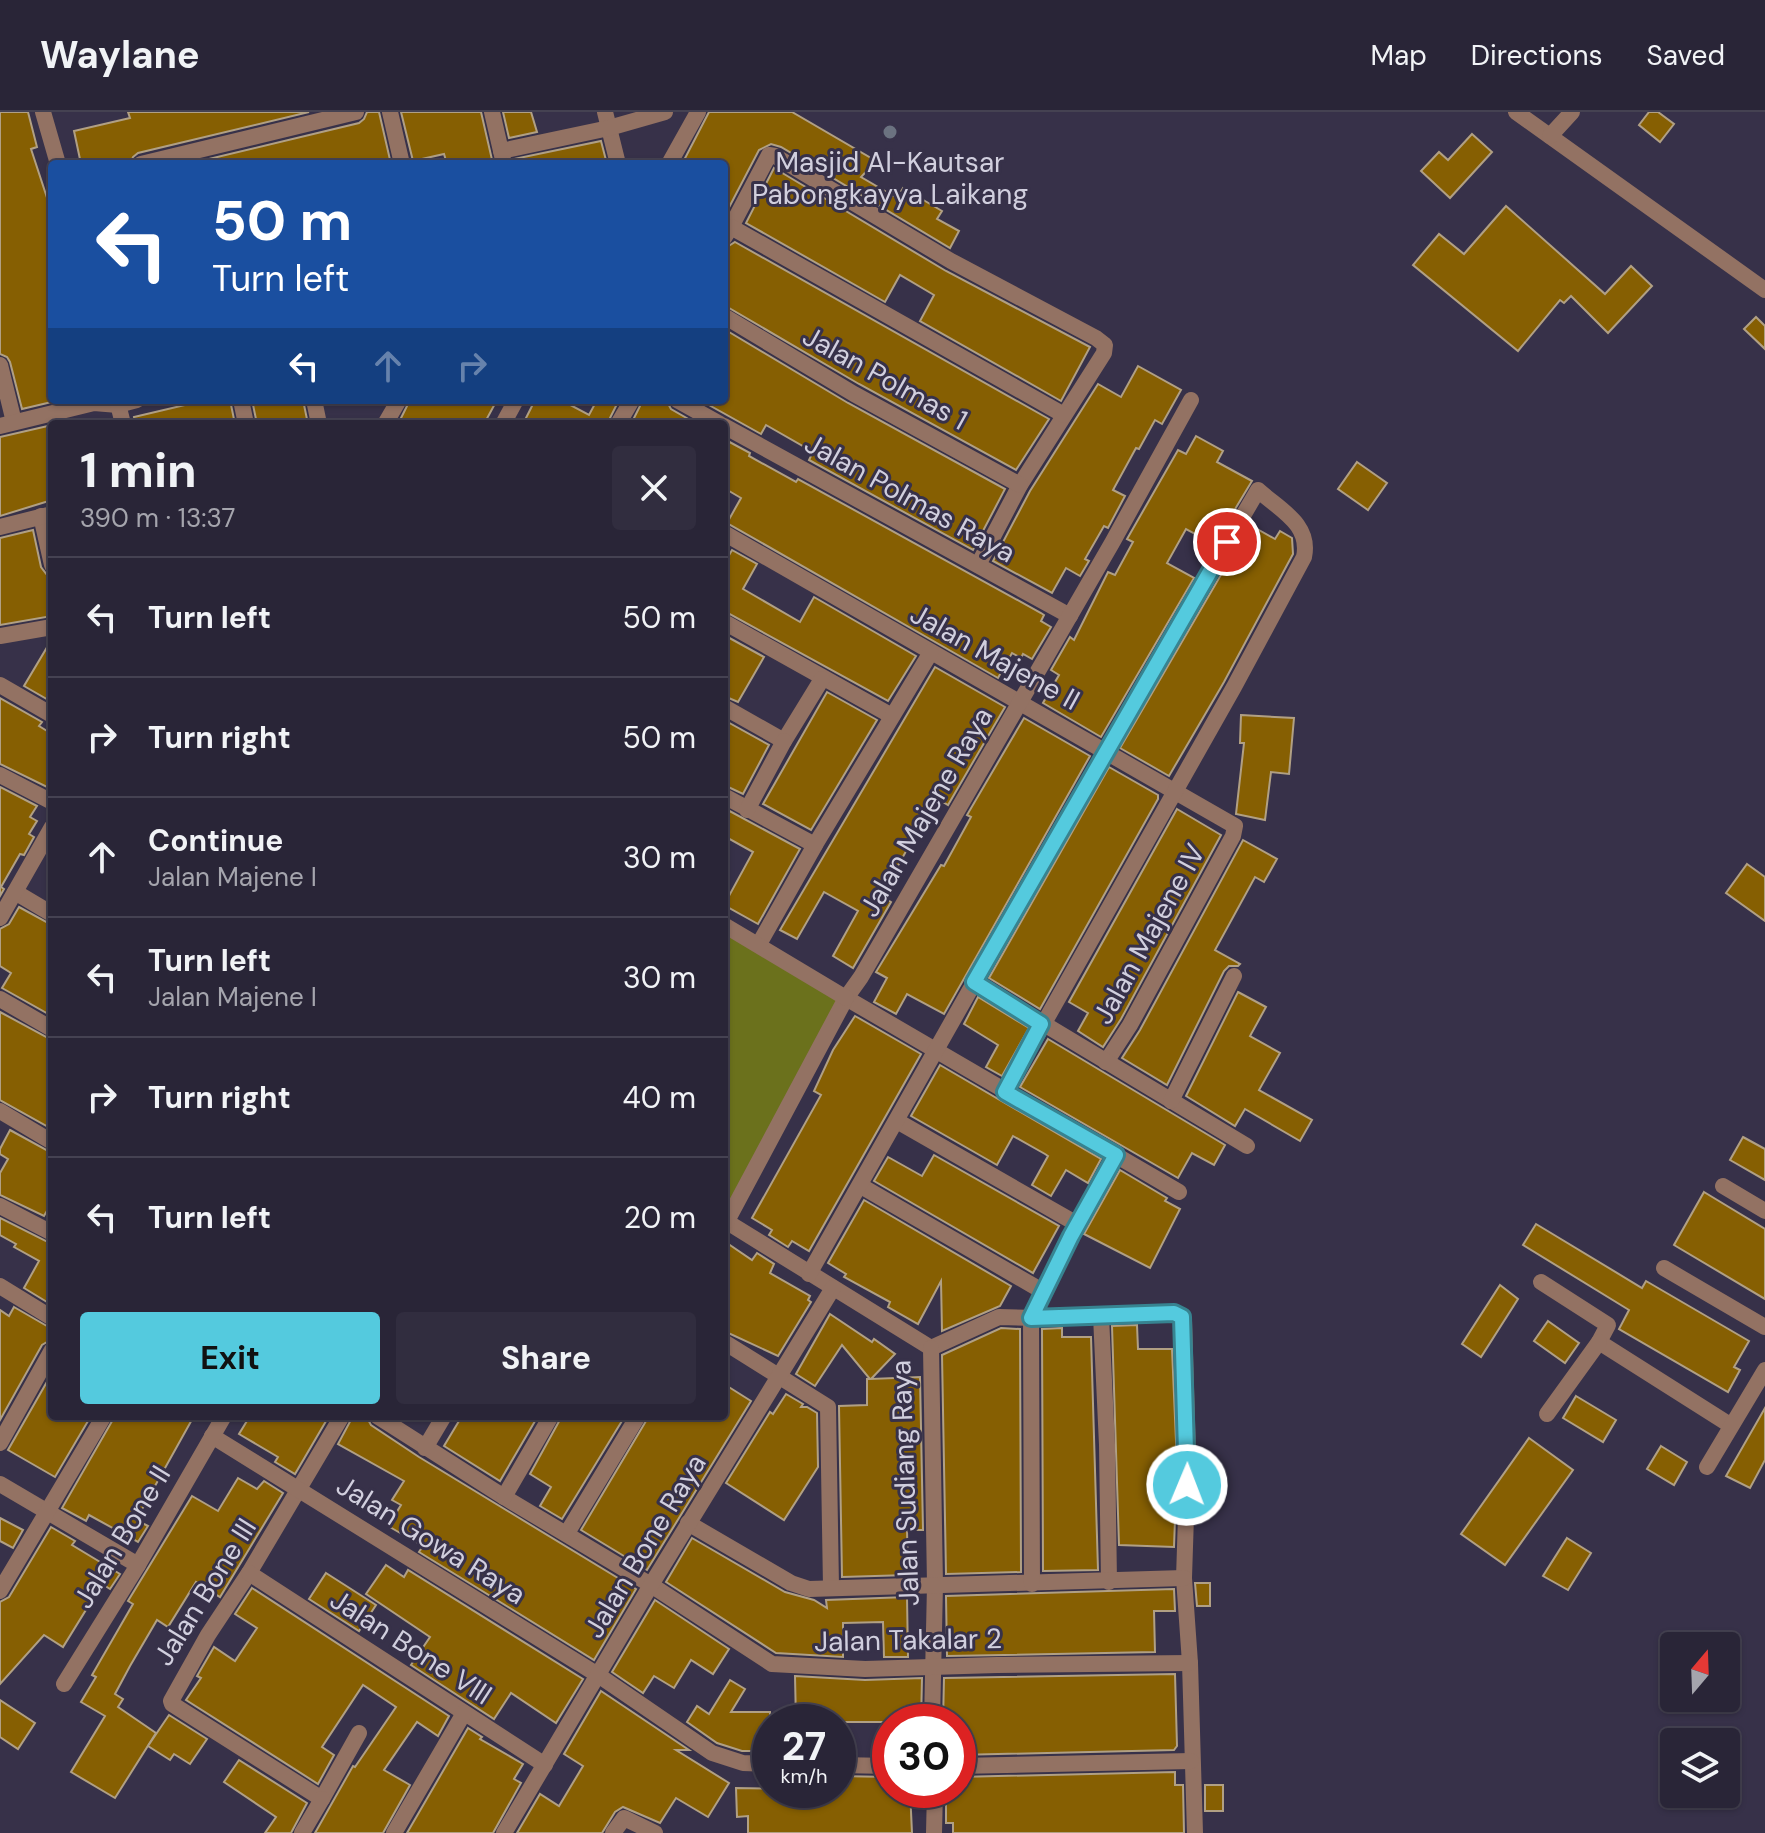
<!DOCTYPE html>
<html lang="en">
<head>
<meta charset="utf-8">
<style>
  body { margin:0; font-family:"DM Sans",sans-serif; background:#312d3f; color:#f1f3f6; height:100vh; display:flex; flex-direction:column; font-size:30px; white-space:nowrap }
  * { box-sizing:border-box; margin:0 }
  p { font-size:26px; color:#a5a5ad }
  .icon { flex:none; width:44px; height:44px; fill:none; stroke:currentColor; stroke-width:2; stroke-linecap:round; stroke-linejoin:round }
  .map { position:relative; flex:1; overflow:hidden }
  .sheet { position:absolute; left:48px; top:308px; width:680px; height:1000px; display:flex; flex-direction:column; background:#292537; border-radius:8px; box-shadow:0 2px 6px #0004,0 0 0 2px #454252 }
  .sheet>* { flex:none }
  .top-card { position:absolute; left:48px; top:48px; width:680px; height:244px; border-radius:8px; box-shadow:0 2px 6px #0004,0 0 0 2px #454252; background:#1a4fa0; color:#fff; overflow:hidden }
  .needle { width:52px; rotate:19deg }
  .fabs { position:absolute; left:1660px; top:1520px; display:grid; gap:16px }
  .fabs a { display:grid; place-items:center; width:80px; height:80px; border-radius:8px; background:#292537; box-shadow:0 2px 6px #0004,0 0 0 2px #454252; font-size:40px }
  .speed { position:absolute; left:752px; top:1592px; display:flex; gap:16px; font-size:40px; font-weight:700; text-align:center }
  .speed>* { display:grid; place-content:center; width:104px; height:104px; border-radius:50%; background:#292537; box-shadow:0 2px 6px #0004,0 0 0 2px #454252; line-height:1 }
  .speed small { font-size:20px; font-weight:400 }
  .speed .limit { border:12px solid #d22; background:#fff; color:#111 }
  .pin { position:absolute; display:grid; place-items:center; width:68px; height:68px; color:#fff; margin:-34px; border:4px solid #fff; border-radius:50%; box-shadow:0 2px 8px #0007 }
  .me { position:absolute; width:88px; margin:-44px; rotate:1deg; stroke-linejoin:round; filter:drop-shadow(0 0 6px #0008) }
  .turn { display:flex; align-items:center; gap:28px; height:168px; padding:0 32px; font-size:36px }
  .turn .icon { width:104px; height:104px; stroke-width:2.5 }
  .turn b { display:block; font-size:56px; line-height:68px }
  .lanes { display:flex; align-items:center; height:76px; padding:0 32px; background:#0003; justify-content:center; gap:40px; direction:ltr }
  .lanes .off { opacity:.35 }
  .round { display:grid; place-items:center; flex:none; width:84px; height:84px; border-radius:8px; background:#312d3f }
  .headline { display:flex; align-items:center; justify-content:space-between; height:136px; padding:0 32px }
  h1 { font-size:48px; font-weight:700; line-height:60px }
  .action { display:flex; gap:16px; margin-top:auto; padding:16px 32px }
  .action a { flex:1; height:92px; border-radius:8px; background:#54cade; color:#111; font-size:32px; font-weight:700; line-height:92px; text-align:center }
  .action a+a { background:#312d3f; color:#f1f3f6 }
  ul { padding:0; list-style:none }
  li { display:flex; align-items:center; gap:24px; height:120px; padding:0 32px; border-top:2px solid #454252 }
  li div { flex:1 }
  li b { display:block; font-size:30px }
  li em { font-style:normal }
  header { display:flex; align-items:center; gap:48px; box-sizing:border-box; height:112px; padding:0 40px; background:#292537; border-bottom:2px solid #454252 }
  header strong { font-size:38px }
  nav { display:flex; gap:44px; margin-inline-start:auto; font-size:28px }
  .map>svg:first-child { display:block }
  .forest { fill:#6b711c }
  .building { fill:#865f02; stroke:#b1a084; stroke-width:2 }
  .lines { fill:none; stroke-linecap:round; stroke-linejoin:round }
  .minor { stroke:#937263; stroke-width:16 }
  .tertiary { stroke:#937263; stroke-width:16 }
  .route-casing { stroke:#378390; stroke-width:20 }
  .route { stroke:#54cade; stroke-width:14 }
  .worship-dot { fill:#6b7280; stroke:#373149; stroke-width:3 }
  .labels { text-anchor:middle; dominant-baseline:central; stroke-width:6; stroke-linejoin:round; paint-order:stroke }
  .poi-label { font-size:28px; fill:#d1cfde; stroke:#373149 }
  .street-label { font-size:28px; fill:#d1cfde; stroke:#373149 }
</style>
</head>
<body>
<header>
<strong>Waylane</strong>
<nav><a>Map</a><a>Directions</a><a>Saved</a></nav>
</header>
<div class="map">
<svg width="1765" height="1721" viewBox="0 0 1765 1721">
  <rect width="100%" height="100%" fill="#373149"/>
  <path class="forest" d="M724 813 846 886 724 1108Z"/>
  <g class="building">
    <path d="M0 0H28L37 35 31 37 52 101V288H60L22 297 10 250 7 245 0 242Z"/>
    <path d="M128 0H309L138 41 133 45 130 52H81L74 19 130 6Z"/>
    <path d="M367 0H379L391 52H188L359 11 364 7Z"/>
    <path d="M401 0H481L493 52H447L444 42 413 49Z"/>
    <path d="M503 0H531L537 20 509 26Z"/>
    <path d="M709 0H792L876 49 861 65 897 86 903 76 942 99 937 107 959 119 950 136 781 35 771 32 759 38 724 105V52H682Z"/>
    <path d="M1649 0H1658L1674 12 1660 30 1639 13Z"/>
    <path d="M1472 22 1492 40 1450 86 1421 59 1439 40 1448 48Z"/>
    <path d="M601 29 607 52H515L514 47Z"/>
    <path d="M774 56 946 159 1090 235 1061 289 920 209 934 183 900 163 885 190 746 111Z"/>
    <path d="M1506 94 1605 182 1631 154 1652 174 1608 221 1571 184 1564 191 1560 188 1518 239 1413 153 1439 122 1464 142Z"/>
    <path d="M735 130 1049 307 1016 358 859 272 724 193V137Z"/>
    <path d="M1756 205 1765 214V237L1744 217Z"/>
    <path d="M724 217 848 291 1005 377 973 438 809 348 813 340 766 313 761 322 700 288H724Z"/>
    <path d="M1138 254 1181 278 1162 312 1155 308 1139 337 1136 336 1113 378 1125 384 1108 416 1104 414 1085 447 1089 449 1080 464 1066 456 1052 481 993 449 1030 379 1098 272 1121 285Z"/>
    <path d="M206 288H230L235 312H135L134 305Z"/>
    <path d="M252 288H303L308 312H257Z"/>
    <path d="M410 288H497L484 312H398Z"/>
    <path d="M535 288H561L589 303 597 288H619L607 312H523Z"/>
    <path d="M643 288H666L671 297 697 312H631Z"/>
    <path d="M52 313V388L0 404V325Z"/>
    <path d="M1196 324 1223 339 1217 350 1252 369 1214 432 1186 417 1167 451 1194 466 1101 625 1043 591 1059 563 1051 558 1070 525 1074 528 1108 460 1115 463 1133 430 1127 427 1178 338 1186 342Z"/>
    <path d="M724 327 750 341 749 344 796 370 798 367 1041 501 1044 503 1041 509 1051 515 1032 547 1023 542 1021 546 1012 541 998 566 727 411 741 386 724 376Z"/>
    <path d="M1357 350 1387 371 1368 398 1338 377Z"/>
    <path d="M1250 413 1275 427 1280 419 1292 426 1293 442 1224 570 1169 664 1120 636Z"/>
    <path d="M33 418 41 455 47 463 52 483V504L0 513V426Z"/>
    <path d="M732 438 757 452 743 477 800 510 814 485 916 544 888 589 724 499V452Z"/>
    <path d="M724 523 764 545 738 590 724 584Z"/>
    <path d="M52 527V590L24 574Z"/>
    <path d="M935 555 1005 595 948 693 938 687 916 726 914 725 881 784 891 790 853 856 833 844 858 799 824 780 797 827 780 818Z"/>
    <path d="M827 580 877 608 811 718 763 692Z"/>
    <path d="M0 586 42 610 39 614 52 622V667L47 675 0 652Z"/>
    <path d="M1241 603 1294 606 1289 662 1271 660 1265 708 1236 702 1244 631H1240Z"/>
    <path d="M1024 606 1090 644 944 902 907 882 896 902 874 890 887 866 876 860 941 753 944 754 971 705 967 703Z"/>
    <path d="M724 608 769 633 743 682 724 673Z"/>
    <path d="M1109 655 1158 683V687L1040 897 989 866Z"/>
    <path d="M0 675 37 694 30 705 37 709 29 722 34 725 24 743 20 742 1 775 4 777 0 784Z"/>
    <path d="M724 696 800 737 758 812 724 793 753 740 724 724Z"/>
    <path d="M1177 697 1221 723 1121 907 1103 935 1078 919 1088 901 1069 890Z"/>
    <path d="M1243 728 1277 747 1264 770 1255 765 1215 838 1240 852 1238 854H1229L1224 859 1167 973 1122 946 1140 918Z"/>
    <path d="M1747 752 1765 765V809L1726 781Z"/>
    <path d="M19 795 52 813V904L2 876 11 861 0 854V817L9 812Z"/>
    <path d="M1238 880 1266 895 1250 924 1280 941 1259 978 1312 1008 1300 1029 1245 997 1235 1014 1186 984Z"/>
    <path d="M978 885 1029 916 1002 964 986 955 998 933 964 912Z"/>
    <path d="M0 900 52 928V1017L0 988Z"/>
    <path d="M855 904 921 942 809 1139 792 1129 788 1135 769 1123 772 1118 752 1106 821 983 814 979 833 938Z"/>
    <path d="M1048 927 1225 1033 1214 1053 1192 1041 1178 1066 1020 975Z"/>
    <path d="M940 953 1101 1047 1088 1071 1066 1058 1051 1084 1032 1073 1048 1044 1045 1042 1013 1024 997 1053 911 1004Z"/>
    <path d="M10 1018 52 1041V1090L44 1104 0 1083V1061L8 1047 0 1042V1037Z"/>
    <path d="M1743 1025 1765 1037V1068L1730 1048Z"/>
    <path d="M934 1043 1059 1114 1033 1161 874 1069 888 1045 922 1064Z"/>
    <path d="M1120 1058 1167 1086 1165 1089 1180 1097 1150 1156 1084 1122Z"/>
    <path d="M1704 1080 1765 1117V1187L1674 1133Z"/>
    <path d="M864 1088 1011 1174 1000 1194 942 1219 941 1169 918 1212 888 1195 890 1190 844 1165 846 1162 828 1151Z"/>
    <path d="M0 1106 52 1132V1193L24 1176 39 1149 14 1135 16 1132 0 1123Z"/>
    <path d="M1536 1112 1642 1176 1646 1169 1749 1229 1734 1255 1740 1258 1728 1280 1619 1217 1629 1198 1523 1133Z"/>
    <path d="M724 1129 752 1148 757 1141 774 1152 770 1161 810 1184 808 1188 811 1190 778 1244 724 1219Z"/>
    <path d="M1500 1173 1518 1187 1481 1245 1462 1232Z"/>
    <path d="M14 1195 52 1217V1227L42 1233 0 1308V1198L9 1204Z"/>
    <path d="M830 1202 872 1230 874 1227 895 1242 871 1267 920 1265 923 1418H907L908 1463 842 1465 839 1294 867 1293V1267H870L842 1233 815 1274 796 1262Z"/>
    <path d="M1548 1209 1579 1231 1565 1251 1534 1229Z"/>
    <path d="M1137 1213 1138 1237H1172L1177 1352 1174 1435 1119 1433 1112 1214Z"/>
    <path d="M1001 1216 1020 1217 1021 1460 946 1462 942 1243Z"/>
    <path d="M1062 1216V1225H1091L1098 1458 1043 1459 1042 1217Z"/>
    <path d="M52 1261V1304H91L55 1365 8 1338Z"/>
    <path d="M724 1272 751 1289 647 1458 581 1418 649 1304H724Z"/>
    <path d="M786 1282 803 1292 801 1295H807L817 1301 818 1355 784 1408 726 1371 770 1300 773 1302Z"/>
    <path d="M1576 1284 1616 1308 1603 1330 1563 1306Z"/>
    <path d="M1765 1296V1348L1750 1376 1726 1364Z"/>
    <path d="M115 1304H194L136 1408 148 1414 138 1430 89 1403 86 1409 62 1396Z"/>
    <path d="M250 1304H329L295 1362 275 1350 278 1345 239 1322Z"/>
    <path d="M353 1304H366L371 1313 419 1345 636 1477 594 1548 419 1440 423 1434 388 1414 401 1393 392 1388 404 1369 338 1332Z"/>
    <path d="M462 1304H538L500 1369 444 1334Z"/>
    <path d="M562 1304H625L562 1407 540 1394 551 1375 530 1362Z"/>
    <path d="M1529 1326 1573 1358 1505 1453 1461 1422Z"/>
    <path d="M1661 1334 1687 1350 1674 1373 1647 1357Z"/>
    <path d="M238 1366 257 1377 264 1369 283 1381 220 1485 196 1470 168 1515 157 1508 130 1554 115 1582 123 1587 118 1595 156 1621 115 1686 71 1660 105 1604 81 1590 96 1565 92 1563 133 1492 128 1489 192 1384 218 1399Z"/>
    <path d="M0 1406 23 1418 13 1436 0 1429Z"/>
    <path d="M51 1415 75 1429 72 1433 120 1462 110 1477 102 1472 63 1535 44 1523 0 1572V1490L9 1485Z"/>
    <path d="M692 1426 785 1480 814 1488 827 1496 826 1488 907 1485 908 1545H884L883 1510 843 1511V1545L776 1541 666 1470Z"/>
    <path d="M1567 1426 1591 1441 1568 1478 1543 1464Z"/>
    <path d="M386 1453 404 1465 408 1458 583 1567 556 1611 511 1581 494 1607 411 1553 430 1525 366 1482Z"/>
    <path d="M326 1461 376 1493 359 1519 309 1487Z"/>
    <path d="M1195 1471H1210V1494H1197Z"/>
    <path d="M252 1476 449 1604 438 1624 417 1610 384 1658 410 1673 383 1721H315L353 1654 355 1655 396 1595 363 1573 322 1635 334 1643 318 1672 186 1588 201 1566 197 1564 214 1535 235 1549 257 1516 235 1502Z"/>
    <path d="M1174 1477 1175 1499H1154L1155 1540 947 1544 946 1484Z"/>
    <path d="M655 1488 729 1537 713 1562 691 1548 674 1576 654 1564 643 1581 612 1560Z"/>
    <path d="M1175 1562 1177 1634 1174 1638 958 1643V1610H943L944 1566Z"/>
    <path d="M795 1564 865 1568 922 1566 921 1610H796Z"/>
    <path d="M730 1568 745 1577 731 1600H770V1639H742L717 1631 687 1610 697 1594 709 1602Z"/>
    <path d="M601 1579 689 1638H676L729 1671 708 1705 676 1686 660 1711 623 1695 615 1700 602 1721H517L540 1682 559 1694 583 1654 564 1642Z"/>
    <path d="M0 1588 35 1611 18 1637 0 1625Z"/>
    <path d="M169 1603 207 1627 190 1652 174 1642 170 1648 148 1634Z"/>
    <path d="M468 1616 482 1625 480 1627 523 1652 514 1667 521 1671 493 1721H407Z"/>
    <path d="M239 1648 307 1691 291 1721H265L276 1705 224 1670Z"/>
    <path d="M1175 1660V1673H1183L1184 1721H953V1711H946V1678H958V1665Z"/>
    <path d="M838 1664 890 1665V1678H910L912 1721H748V1704L737 1705 736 1676 838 1678Z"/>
    <rect x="1205" y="1673" width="18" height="26"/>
  </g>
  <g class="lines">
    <g class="minor">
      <path d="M390 0 402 52"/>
      <path d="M492 0 504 52"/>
      <path d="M605 0 618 52"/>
      <path d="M1516 0 1765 178"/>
      <path d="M1550 24 1572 0"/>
      <path d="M501 39 609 16 665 0"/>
      <path d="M141 52 356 0"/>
      <path d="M669 52 698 0"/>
      <path d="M731 115 769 43 775 44 951 149 1096 226 1105 233 1104 241 1020 373 978 453"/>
      <path d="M724 126 731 115 1064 303"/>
      <path d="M724 204 854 282 1020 373"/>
      <path d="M0 253 14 310"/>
      <path d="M241 288 246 312"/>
      <path d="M314 288 319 312"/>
      <path d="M677 288 720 312"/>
      <path d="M385 312 399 288"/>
      <path d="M503 312 516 288"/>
      <path d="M618 312 632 288"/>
      <path d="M0 314 94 291 118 293 137 288"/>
      <path d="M724 314 1070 504"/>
      <path d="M41 404 52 453"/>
      <path d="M0 415 52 402"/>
      <path d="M724 421 1235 714 1233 724 1130 913 1106 950"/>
      <path d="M724 510 892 604"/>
      <path d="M0 524 52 515"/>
      <path d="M0 573 52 603"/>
      <path d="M724 595 784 629 822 567"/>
      <path d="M0 663 52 690"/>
      <path d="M724 684 815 733 759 832"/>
      <path d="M747 698 784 629"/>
      <path d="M815 733 931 540"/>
      <path d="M15 780 52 802"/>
      <path d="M0 806 52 715"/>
      <path d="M974 870 1247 1034"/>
      <path d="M846 886 1179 1080"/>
      <path d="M0 887 52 917"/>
      <path d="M1171 989 1234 864"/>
      <path d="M0 999 52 1030"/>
      <path d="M897 1009 1077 1112"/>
      <path d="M861 1074 1044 1180"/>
      <path d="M1723 1074 1765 1099"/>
      <path d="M0 1094 52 1121"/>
      <path d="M724 1108 931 1236"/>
      <path d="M727 1109 846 886 861 865 1112 431 1191 288"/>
      <path d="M1664 1156 1765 1215"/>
      <path d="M809 1162 1106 638 1258 378C1280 398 1311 412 1304 445L1234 575 1005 980"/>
      <path d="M1541 1170 1608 1213 1599 1230 1730 1313"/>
      <path d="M0 1174 52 1206"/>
      <path d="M1101 1204 1107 1333 1109 1470"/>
      <path d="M724 1230 828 1295 831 1475"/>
      <path d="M931 1236 999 1205 1037 1206 1174 1201 1184 1208 1188 1342 1184 1466 1190 1551 1195 1721"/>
      <path d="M931 1236 935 1473 932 1610"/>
      <path d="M1547 1302 1599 1230"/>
      <path d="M342 1304 249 1461 208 1523 171 1589 172 1592 322 1687 359 1621"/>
      <path d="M377 1304 504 1385 651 1473 772 1552 865 1557 997 1553 1190 1551"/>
      <path d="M212 1324 598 1563 712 1641 743 1651 770 1652"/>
      <path d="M0 1331 52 1238"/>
      <path d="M425 1336 444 1304"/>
      <path d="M1707 1355 1765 1258"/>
      <path d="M0 1372 138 1453"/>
      <path d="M504 1385 551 1304"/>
      <path d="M688 1411 791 1471 809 1477 1184 1466"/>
      <path d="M567 1421 638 1304"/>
      <path d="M249 1461 545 1653"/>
      <path d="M1032 1472 1031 1206 1071 1124 1116 1043"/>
      <path d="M0 1479 104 1304"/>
      <path d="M64 1572 138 1453 224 1304"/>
      <path d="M838 1653 890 1654"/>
      <path d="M958 1654 1191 1649"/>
      <path d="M302 1721 322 1687"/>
      <path d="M394 1721 464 1601"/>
      <path d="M504 1721 651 1473 833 1176"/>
      <path d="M613 1721 624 1706 655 1721"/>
      <path d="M934 1721 935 1678"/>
    </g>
    <g class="tertiary">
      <path d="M43 0 58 52"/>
      <path d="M117 288 123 312"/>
      <path d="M724 813 846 886"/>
    </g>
  </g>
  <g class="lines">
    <g class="route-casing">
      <path id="route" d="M1187 1373 1182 1205 1174 1201 1031 1206 1071 1124 1116 1043 1005 980 1041 912 974 870 1227 430"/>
    </g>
    <use href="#route" class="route"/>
  </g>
  <circle class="worship-dot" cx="890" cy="20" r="8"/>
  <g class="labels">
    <g class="poi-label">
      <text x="890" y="50">Masjid Al-Kautsar<tspan x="890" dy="32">Pabongkayya Laikang</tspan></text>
    </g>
    <g class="street-label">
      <text transform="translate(885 266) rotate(29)">Jalan Polmas 1</text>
      <text transform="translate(910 386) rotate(29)">Jalan Polmas Raya</text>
      <text transform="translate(995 545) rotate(29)">Jalan Majene II</text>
      <text transform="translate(926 700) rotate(-60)">Jalan Majene Raya</text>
      <text transform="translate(1149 822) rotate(-61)">Jalan Majene IV</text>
      <text transform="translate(905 1371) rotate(-92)">Jalan Sudiang Raya</text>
      <text transform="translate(122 1425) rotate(-59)">Jalan Bone II</text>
      <text transform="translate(431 1428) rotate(32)">Jalan Gowa Raya</text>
      <text transform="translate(645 1434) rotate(-59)">Jalan Bone Raya</text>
      <text transform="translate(205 1480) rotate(-58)">Jalan Bone III</text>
      <text transform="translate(908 1528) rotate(-1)">Jalan Takalar 2</text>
      <text transform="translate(411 1535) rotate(33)">Jalan Bone VIII</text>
    </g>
  </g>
</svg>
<div class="fabs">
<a><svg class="needle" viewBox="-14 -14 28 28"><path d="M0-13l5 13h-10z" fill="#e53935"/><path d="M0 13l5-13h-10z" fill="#a5a5ad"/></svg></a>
<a><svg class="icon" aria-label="layers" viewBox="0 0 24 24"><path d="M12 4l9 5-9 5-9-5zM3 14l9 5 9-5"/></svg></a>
</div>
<div class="speed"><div>27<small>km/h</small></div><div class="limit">30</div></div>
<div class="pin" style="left:1227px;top:430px;background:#d93025"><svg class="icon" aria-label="arrive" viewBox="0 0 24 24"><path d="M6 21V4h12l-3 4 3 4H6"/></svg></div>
<svg class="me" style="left:1187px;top:1373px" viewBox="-20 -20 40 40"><circle r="17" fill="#54cade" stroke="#fff" stroke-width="3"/><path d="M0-11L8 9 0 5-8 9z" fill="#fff"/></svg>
<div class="top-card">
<div class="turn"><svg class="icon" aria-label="left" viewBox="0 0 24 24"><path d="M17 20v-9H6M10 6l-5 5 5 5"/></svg><div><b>50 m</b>Turn left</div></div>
<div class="lanes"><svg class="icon" aria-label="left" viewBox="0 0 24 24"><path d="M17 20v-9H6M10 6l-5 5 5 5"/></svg><svg class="icon off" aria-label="ahead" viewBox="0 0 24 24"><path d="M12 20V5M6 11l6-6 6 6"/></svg><svg class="icon off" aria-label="right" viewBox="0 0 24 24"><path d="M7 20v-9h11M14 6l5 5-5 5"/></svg></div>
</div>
<section class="sheet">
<div class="headline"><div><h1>1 min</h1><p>390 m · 13:37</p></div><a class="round"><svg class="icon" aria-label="close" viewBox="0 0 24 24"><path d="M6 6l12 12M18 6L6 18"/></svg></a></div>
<ul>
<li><svg class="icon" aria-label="left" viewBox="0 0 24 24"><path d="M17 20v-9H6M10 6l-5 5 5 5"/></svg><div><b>Turn left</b></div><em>50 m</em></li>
<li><svg class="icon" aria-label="right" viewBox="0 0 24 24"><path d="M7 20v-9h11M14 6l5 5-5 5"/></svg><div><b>Turn right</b></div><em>50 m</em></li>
<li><svg class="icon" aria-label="ahead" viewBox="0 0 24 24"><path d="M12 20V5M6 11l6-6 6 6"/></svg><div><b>Continue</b><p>Jalan Majene I</p></div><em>30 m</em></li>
<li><svg class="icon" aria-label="left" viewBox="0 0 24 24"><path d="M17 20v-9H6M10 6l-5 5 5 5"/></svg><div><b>Turn left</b><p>Jalan Majene I</p></div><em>30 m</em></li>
<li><svg class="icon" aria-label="right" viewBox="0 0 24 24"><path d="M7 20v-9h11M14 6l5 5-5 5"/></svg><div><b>Turn right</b></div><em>40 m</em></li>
<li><svg class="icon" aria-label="left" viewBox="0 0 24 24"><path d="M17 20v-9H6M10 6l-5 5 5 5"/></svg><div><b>Turn left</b></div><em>20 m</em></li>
</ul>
<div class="action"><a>Exit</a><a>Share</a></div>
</section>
</div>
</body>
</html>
